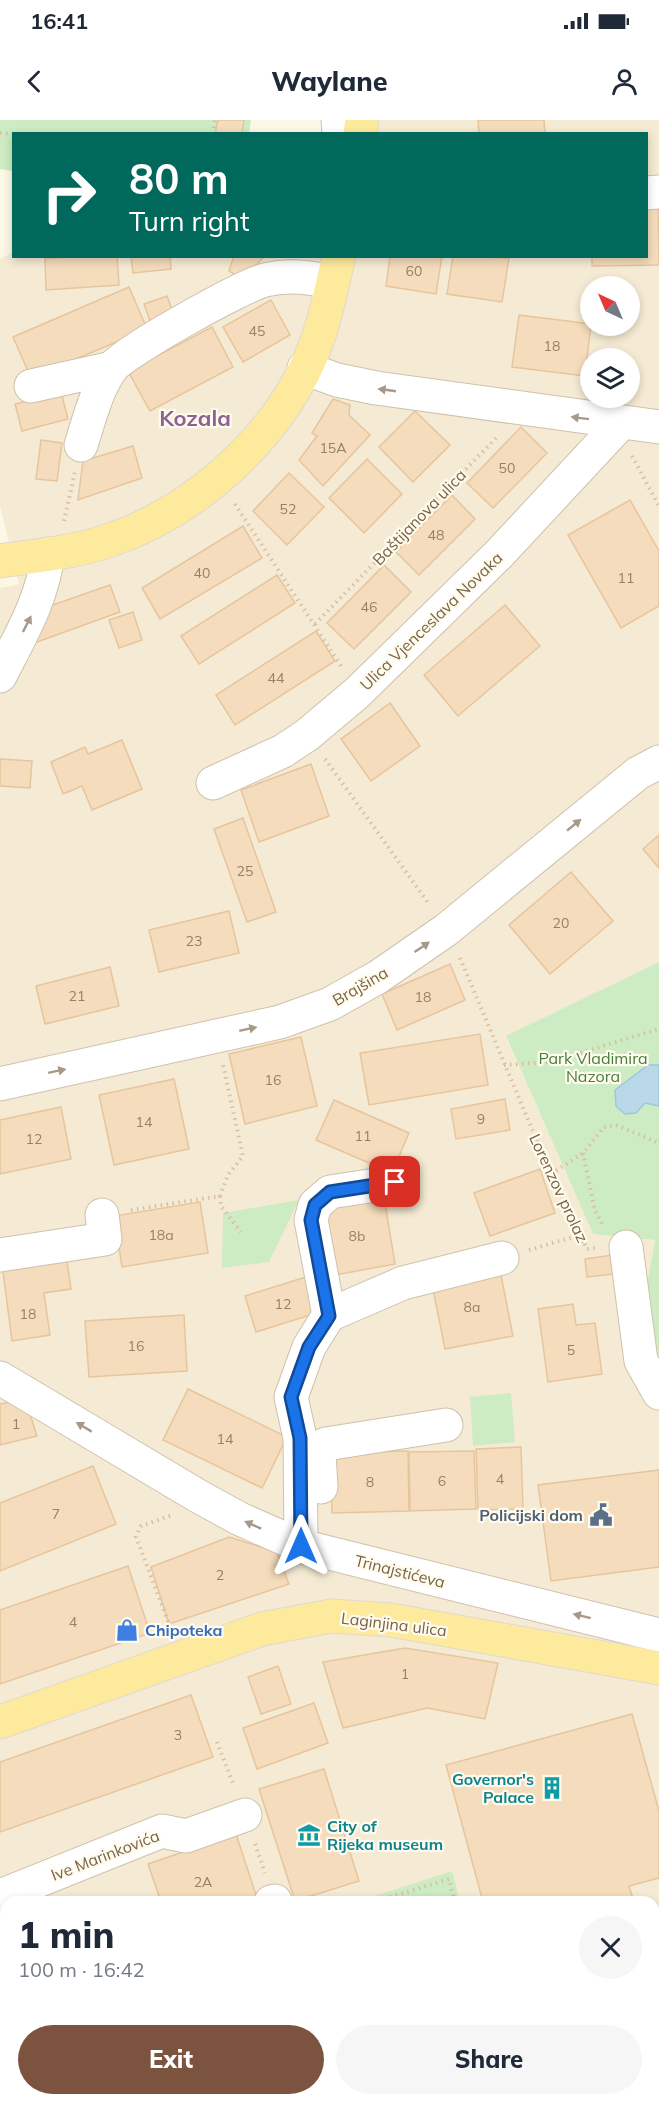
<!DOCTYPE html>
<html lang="en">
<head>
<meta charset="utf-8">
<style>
  body { margin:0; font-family:Mulish,sans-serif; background:#f6f6f7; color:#1f2937; height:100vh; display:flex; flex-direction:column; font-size:22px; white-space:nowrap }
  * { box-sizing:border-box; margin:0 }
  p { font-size:20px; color:#747a83 }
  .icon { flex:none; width:33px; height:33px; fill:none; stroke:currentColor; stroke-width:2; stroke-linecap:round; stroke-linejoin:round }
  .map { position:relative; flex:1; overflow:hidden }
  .sheet { position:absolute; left:0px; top:1776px; width:660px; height:210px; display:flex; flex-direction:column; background:#fff; border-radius:18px 18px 0 0; box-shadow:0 3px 9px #0003 }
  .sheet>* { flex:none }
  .hud { position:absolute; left:12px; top:12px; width:636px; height:126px; border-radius:0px; box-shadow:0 3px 9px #0003; background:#00695c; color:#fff; overflow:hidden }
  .needle { width:39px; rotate:316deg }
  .buttons { position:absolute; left:580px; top:156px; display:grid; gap:12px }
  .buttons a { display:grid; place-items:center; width:60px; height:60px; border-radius:50%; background:#fff; box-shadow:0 3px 9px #0003; font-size:30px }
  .pin { position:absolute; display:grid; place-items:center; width:51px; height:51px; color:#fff; margin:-26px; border-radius:12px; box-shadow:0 3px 9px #0006 }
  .me { position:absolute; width:66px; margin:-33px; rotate:0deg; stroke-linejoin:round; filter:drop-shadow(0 0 4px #0008) }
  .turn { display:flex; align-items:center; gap:21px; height:126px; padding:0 18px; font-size:27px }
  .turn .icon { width:78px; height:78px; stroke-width:2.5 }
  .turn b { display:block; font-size:42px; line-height:51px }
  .round { display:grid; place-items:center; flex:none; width:63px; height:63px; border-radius:32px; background:#f6f6f7 }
  .summary { display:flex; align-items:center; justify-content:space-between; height:102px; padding:0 18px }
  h1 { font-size:36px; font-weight:800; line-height:45px }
  .cta { display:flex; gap:12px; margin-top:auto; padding:12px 18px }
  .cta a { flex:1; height:69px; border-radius:36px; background:#7b533e; color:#fff; font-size:24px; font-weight:800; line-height:69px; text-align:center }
  .cta a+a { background:#f6f6f7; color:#1f2937 }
  .status { display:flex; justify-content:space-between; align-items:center; height:42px; padding:0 30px; background:#fff; direction:ltr }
  .status svg { height:16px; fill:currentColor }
  header { display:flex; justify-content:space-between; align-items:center; height:78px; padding:0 18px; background:#fff; font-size:27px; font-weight:800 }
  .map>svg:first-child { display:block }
  .residential { fill:#f5ebd4; fill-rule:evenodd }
  .green { fill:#cdecc3 }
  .water { fill:#b9d9e8; stroke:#9fc7da; stroke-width:1.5 }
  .building { fill:#f4dcbc; stroke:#e7c59c; stroke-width:1.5 }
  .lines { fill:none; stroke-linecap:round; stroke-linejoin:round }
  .minor-casing { stroke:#cfc1ab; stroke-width:35 }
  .major-casing { stroke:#dfd9d3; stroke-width:35 }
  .path { stroke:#d9bf9f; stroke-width:4; stroke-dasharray:1.5 4.5; stroke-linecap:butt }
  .minor { stroke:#fff; stroke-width:33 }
  .major { stroke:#feea9c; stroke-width:33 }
  .oneway { fill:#a79989 }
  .route-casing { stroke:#114b97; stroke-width:15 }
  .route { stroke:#1a73e8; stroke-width:10 }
  .labels { text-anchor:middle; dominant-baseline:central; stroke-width:4.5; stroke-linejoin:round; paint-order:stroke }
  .number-label { font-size:14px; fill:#978066 }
  .street-label { font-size:16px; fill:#786249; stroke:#fffbed }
  .park-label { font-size:16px; fill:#487e41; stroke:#fffbed }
  .service-label { font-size:16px; font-weight:bold; fill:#4e5e75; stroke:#fffbed; text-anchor:end }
  .shop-label { font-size:16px; font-weight:bold; fill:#366cbe; stroke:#fffbed; text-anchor:start }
  .culture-label { font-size:16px; font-weight:bold; fill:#0d838f; stroke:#fffbed; text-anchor:end }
  .district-label { font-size:22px; font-weight:bold; fill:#8c6194; stroke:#fffbed }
</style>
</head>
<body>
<div class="status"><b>16:41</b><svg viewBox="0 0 49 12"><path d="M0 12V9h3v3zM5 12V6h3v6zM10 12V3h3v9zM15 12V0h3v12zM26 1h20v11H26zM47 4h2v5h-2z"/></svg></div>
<header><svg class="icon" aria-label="back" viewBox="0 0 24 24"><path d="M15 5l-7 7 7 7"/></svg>Waylane<svg class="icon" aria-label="person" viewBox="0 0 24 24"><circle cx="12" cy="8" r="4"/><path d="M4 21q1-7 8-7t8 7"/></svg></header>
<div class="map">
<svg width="659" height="1986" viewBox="0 0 659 1986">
  <rect width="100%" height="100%" fill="#fdf8e6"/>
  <path class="residential" d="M377 0H659V842L506 917 593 1113 655 1120 644 1181 659 1241V1986H0V468L19 464 0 386V139L13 132 14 136H646V14L376 13ZM591 166H630V206H591ZM591 238H630V278H591ZM6 1782H654V1980H6Z"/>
  <g class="green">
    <path d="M0 0H251L249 13 14 14 13 51 0 49Z"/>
    <path d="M659 842V1241L644 1181 655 1120 593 1114 506 916Z"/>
    <path d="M299 1080 269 1142 222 1148 223 1093Z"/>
    <path d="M511 1273 515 1322 473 1326 470 1277Z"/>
    <path d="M452 1751 460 1782H356Z"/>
  </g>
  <path class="water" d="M648 945H659V986L645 983 636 993 625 994 616 986 615 970Z"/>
  <g class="building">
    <path d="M218 0H244L242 14H215Z"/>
    <path d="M478 0H544L545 14H479Z"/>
    <path d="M646 89H658L659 145 592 146V136H646Z"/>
    <path d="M117 136 119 165 46 170 45 138Z"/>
    <path d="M131 136H170L171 149 133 153Z"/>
    <path d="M234 136H265L242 159 229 151Z"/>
    <path d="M390 136H442L436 174 386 166Z"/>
    <path d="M453 136 509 138 502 182 447 174Z"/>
    <path d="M129 167 147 209 31 258 13 217Z"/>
    <path d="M167 176 173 192 150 201 144 184Z"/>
    <path d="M271 180 290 215 243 242 223 207Z"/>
    <path d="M519 195 591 204 585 256 512 247Z"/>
    <path d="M212 207 233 247 150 291 128 251Z"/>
    <path d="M61 272 68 299 22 311 15 284Z"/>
    <path d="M333 279 350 285 349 295 370 315 323 366 299 340 317 316 312 313Z"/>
    <path d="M415 291 450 325 413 362 379 327Z"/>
    <path d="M521 307 547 333 493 388 467 363Z"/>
    <path d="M41 320 62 323 57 361 36 359Z"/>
    <path d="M133 326 142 358 78 380 83 341Z"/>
    <path d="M367 339 402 374 364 413 329 378Z"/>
    <path d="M289 353 324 387 287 425 253 391Z"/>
    <path d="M452 375 475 399 419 455 396 432Z"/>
    <path d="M630 380 659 431V486L621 508 568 415Z"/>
    <path d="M243 406 262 438 160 499 142 468Z"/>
    <path d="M384 445 411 472 354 529 327 503Z"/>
    <path d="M277 455 295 483 199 544 181 516Z"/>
    <path d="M110 465 120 492 26 526 41 489Z"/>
    <path d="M505 485 540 526 458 596 424 555Z"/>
    <path d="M133 492 142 520 119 528 109 500Z"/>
    <path d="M316 511 335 541 235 605 216 575Z"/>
    <path d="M390 583 420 626 371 661 341 619Z"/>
    <path d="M122 620 142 669 92 690 82 666 63 674 51 642 85 627 88 634Z"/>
    <path d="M0 639 32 641 30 668 0 666Z"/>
    <path d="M311 644 329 696 259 722 241 670Z"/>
    <path d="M243 698 276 792 247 802 214 709Z"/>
    <path d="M659 715V748L643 729Z"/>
    <path d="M571 752 613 801 550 854 509 805Z"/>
    <path d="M229 791 239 833 159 852 149 810Z"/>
    <path d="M450 844 465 880 397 910 382 874Z"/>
    <path d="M110 847 119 886 45 904 36 866Z"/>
    <path d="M480 914 488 965 369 985 360 933Z"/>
    <path d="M301 917 317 986 245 1004 229 934Z"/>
    <path d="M174 959 189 1029 114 1045 99 975Z"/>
    <path d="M505 979 510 1010 456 1019 451 989Z"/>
    <path d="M334 980 409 1013 392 1053 316 1020Z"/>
    <path d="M61 987 71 1039 0 1054V1000Z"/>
    <path d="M540 1049 555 1093 490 1116 474 1073Z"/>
    <path d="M384 1077 395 1144 330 1156 318 1089Z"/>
    <path d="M200 1082 208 1133 122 1147 114 1096Z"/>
    <path d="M620 1134 623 1153 587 1157 585 1139Z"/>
    <path d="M67 1141 71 1169 44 1173 50 1215 12 1221 2 1144Z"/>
    <path d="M499 1145 513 1216 445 1229 431 1159Z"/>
    <path d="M309 1156 320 1192 256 1212 245 1176Z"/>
    <path d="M573 1184 576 1205 595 1203 602 1254 548 1262 538 1189Z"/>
    <path d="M184 1195 187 1251 89 1257 85 1201Z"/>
    <path d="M188 1269 287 1317 262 1368 163 1320Z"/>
    <path d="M15 1281 29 1291 37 1316 0 1325V1284Z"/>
    <path d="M521 1327 523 1389 478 1390 476 1329Z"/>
    <path d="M408 1331 409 1391 332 1393 330 1333Z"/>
    <path d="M474 1331 476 1389 410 1391 409 1332Z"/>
    <path d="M93 1346 116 1404 0 1451V1383Z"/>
    <path d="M659 1350V1447L551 1461 538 1365Z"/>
    <path d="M229 1417 277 1432 289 1464 169 1504 151 1447Z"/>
    <path d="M128 1446 150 1513 0 1564V1490Z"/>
    <path d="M405 1528 498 1543 485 1599 427 1588 343 1608 323 1542Z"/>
    <path d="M278 1546 291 1584 261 1594 248 1557Z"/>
    <path d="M191 1575 213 1637 0 1712V1642Z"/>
    <path d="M314 1583 328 1623 257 1649 243 1608Z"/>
    <path d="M632 1594 659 1691V1758L629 1766 634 1782H483L446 1645Z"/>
    <path d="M324 1649 359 1761 295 1781 259 1669Z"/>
    <path d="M236 1714 258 1781 161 1782 148 1744Z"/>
    <path d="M5 1975 6 1980 10 1986H0V1978Z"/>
  </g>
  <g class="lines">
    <g class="minor-casing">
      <g id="minor">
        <path d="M338 0 339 14"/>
        <path d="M646 73 659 72"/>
        <path d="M304 248 337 260 376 268 659 307"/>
        <path d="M31 266 112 248"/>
        <path d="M81 325C89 300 96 271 111 249 123 232 242 166 265 160 288 154 310 157 332 162"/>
        <path d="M0 556C20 517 43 478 48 434"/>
        <path d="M213 663 283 631 307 615 357 573 499 434 621 303"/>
        <path d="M0 964 280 902 330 884 378 857 446 810 638 653 659 642"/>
        <path d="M626 1127 641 1241 659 1273"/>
        <path d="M0 1135 105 1119 102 1095"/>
        <path d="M329 1195 311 1100 315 1085 330 1072 395 1062"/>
        <path d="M0 1258 198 1376 240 1399 301 1426 659 1515"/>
        <path d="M321 1367 319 1333 320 1327 326 1324 446 1305"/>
        <path d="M301 1426 300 1318 291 1277 309 1227 329 1195 403 1163 502 1138"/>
        <path d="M0 1776 162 1711 186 1716 245 1695"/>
        <path d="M271 1782 275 1781"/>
        <path d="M0 1881 6 1879"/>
      </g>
    </g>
    <g class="major-casing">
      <g id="major">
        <path d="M360 14 362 0"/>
        <path d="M0 441C34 436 71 433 104 422 196 393 284 313 317 221 327 194 332 165 339 136"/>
        <path d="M0 1602 262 1509 331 1496 391 1500 659 1548"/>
        <path d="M654 1883 659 1882"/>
        <path d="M654 1971 659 1969"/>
        <path d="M359 1980 400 1986"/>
        <path d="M454 1980 459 1986"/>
        <path d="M271 1986 287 1980"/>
        <path d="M596 1986 620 1980"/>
      </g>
    </g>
    <g class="path">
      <path d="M0 13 14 14"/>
      <path d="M213 14 215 0"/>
      <path d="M632 336 659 386"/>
      <path d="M235 384 341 546"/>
      <path d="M64 401 75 352"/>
      <path d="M315 504 499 315"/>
      <path d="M325 639 429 784"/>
      <path d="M460 838 551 1054 587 1129 595 1128"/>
      <path d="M504 945 550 942 659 909"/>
      <path d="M583 1033 595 1091 604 1107"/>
      <path d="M551 1054 583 1033 604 1007 616 1005 659 1023"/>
      <path d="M220 1076 221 1086 241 1112"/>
      <path d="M131 1090 220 1076 228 1055 243 1036 223 945"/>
      <path d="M529 1130 576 1116 578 1123 584 1121"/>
      <path d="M170 1396 141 1406 136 1417 171 1509"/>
      <path d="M217 1622 234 1666"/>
      <path d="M255 1724 265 1753"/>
      <path d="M390 1777 449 1759 455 1782"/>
      <path d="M374 1782 390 1777 391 1782"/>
    </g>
    <use href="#minor" class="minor"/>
    <use href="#major" class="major"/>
  </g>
  <defs><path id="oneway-solid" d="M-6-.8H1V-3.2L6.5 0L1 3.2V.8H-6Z" transform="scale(1.5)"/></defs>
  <g class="oneway">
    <use href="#oneway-solid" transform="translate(387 270) rotate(-172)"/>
    <use href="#oneway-solid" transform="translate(580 298) rotate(-173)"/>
    <use href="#oneway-solid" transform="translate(27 504) rotate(-63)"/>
    <use href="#oneway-solid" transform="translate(574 705) rotate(-39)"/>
    <use href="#oneway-solid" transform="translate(422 827) rotate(-34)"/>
    <use href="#oneway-solid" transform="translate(248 909) rotate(-12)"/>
    <use href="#oneway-solid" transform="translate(57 951) rotate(-12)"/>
    <use href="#oneway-solid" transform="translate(84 1307) rotate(-149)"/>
    <use href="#oneway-solid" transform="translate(253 1405) rotate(-156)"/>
    <use href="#oneway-solid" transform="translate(582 1496) rotate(-166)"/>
  </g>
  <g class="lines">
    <g class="route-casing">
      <path id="route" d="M301 1426 300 1318 291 1277 309 1227 329 1196 311 1100 315 1085 330 1072 395 1062"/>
    </g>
    <use href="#route" class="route"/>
  </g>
  <defs>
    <g id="civic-bare" transform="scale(1.8)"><path d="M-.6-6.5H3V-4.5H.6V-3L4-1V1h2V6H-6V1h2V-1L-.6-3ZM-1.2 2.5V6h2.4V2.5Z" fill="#5c6f8a" stroke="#fffbed" stroke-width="2.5" paint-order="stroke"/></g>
    <g id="shop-bare" transform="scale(1.8)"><path d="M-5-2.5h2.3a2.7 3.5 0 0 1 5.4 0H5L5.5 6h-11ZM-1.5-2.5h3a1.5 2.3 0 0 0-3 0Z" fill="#3f7fe0" stroke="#fffbed" stroke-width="2.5" paint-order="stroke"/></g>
    <g id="building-bare" transform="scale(1.8)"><path d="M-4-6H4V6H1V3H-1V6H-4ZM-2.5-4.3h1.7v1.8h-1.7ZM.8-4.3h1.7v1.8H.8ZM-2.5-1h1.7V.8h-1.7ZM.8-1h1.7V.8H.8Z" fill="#0f9aa8" stroke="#fffbed" stroke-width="2.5" paint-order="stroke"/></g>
    <g id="museum-bare" transform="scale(1.8)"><path d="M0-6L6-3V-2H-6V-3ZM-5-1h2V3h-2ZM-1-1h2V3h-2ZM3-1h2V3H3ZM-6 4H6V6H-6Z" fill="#0f9aa8" stroke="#fffbed" stroke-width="2.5" paint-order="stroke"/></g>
  </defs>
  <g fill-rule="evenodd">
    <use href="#civic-bare" x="601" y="1395"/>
    <use href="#shop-bare" x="127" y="1510"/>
    <use href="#building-bare" x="552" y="1668"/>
    <use href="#museum-bare" x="309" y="1715"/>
  </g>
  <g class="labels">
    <g class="number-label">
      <text x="414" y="151">60</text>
      <text x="257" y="211">45</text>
      <text x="552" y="226">18</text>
      <text x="333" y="328">15A</text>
      <text x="507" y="348">50</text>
      <text x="288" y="389">52</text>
      <text x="436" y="415">48</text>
      <text x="202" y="453">40</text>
      <text x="626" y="458">11</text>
      <text x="369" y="487">46</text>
      <text x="276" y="558">44</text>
      <text x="245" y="751">25</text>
      <text x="561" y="803">20</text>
      <text x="194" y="821">23</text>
      <text x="77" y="876">21</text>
      <text x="423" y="877">18</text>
      <text x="273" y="960">16</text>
      <text x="481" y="999">9</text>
      <text x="144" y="1002">14</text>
      <text x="363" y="1016">11</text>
      <text x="34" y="1019">12</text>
      <text x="161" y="1115">18a</text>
      <text x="357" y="1116">8b</text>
      <text x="283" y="1184">12</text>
      <text x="472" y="1187">8a</text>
      <text x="28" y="1194">18</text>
      <text x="136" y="1226">16</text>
      <text x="571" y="1230">5</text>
      <text x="16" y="1304">1</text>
      <text x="225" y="1319">14</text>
      <text x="500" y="1359">4</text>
      <text x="442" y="1361">6</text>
      <text x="370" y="1362">8</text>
      <text x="56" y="1394">7</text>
      <text x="220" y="1455">2</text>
      <text x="73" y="1502">4</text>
      <text x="405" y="1554">1</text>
      <text x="178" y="1615">3</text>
      <text x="203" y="1762">2A</text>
    </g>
    <g class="street-label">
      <text transform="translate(419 397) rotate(-46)">Baštijanova ulica</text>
      <text transform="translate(431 501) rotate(-44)">Ulica Vjenceslava Novaka</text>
      <text transform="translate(360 866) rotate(-30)">Brajšina</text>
      <text transform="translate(559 1068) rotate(65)">Lorenzov prolaz</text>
      <text transform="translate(400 1451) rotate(14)">Trinajstićeva</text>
      <text transform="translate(394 1504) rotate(7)">Laginjina ulica</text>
      <text transform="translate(105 1735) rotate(-21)">Ive Marinkovića</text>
    </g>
    <g class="park-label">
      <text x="593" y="938">Park Vladimira<tspan x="593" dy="18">Nazora</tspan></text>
    </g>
    <g class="service-label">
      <text x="583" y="1395">Policijski dom</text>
    </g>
    <g class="shop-label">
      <text x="145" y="1510">Chipoteka</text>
    </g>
    <g class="culture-label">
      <text x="534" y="1659">Governor's<tspan x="534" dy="18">Palace</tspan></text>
      <text x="327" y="1706" text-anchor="start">City of<tspan x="327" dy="18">Rijeka museum</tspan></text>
    </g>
    <g class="district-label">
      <text x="195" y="298">Kozala</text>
    </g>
  </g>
</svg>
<div class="buttons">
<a><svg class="needle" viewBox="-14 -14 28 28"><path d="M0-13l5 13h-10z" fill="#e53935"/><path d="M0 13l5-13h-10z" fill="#747a83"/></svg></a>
<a><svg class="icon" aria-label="layers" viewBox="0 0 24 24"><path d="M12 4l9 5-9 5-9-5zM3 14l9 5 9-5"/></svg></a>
</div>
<div class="pin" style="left:395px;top:1062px;background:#d93025"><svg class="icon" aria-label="arrive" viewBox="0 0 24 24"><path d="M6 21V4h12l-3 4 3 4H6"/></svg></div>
<svg class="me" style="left:301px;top:1426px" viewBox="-20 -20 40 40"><path d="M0-17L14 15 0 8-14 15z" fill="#1a73e8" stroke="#fff" stroke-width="4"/></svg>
<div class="hud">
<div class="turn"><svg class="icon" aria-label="right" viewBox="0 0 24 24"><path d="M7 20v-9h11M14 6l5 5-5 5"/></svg><div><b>80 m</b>Turn right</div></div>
</div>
<section class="sheet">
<div class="summary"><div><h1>1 min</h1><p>100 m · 16:42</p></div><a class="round"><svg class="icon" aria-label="close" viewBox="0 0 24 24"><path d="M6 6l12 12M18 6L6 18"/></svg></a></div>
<div class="cta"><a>Exit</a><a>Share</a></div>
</section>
</div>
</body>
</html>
